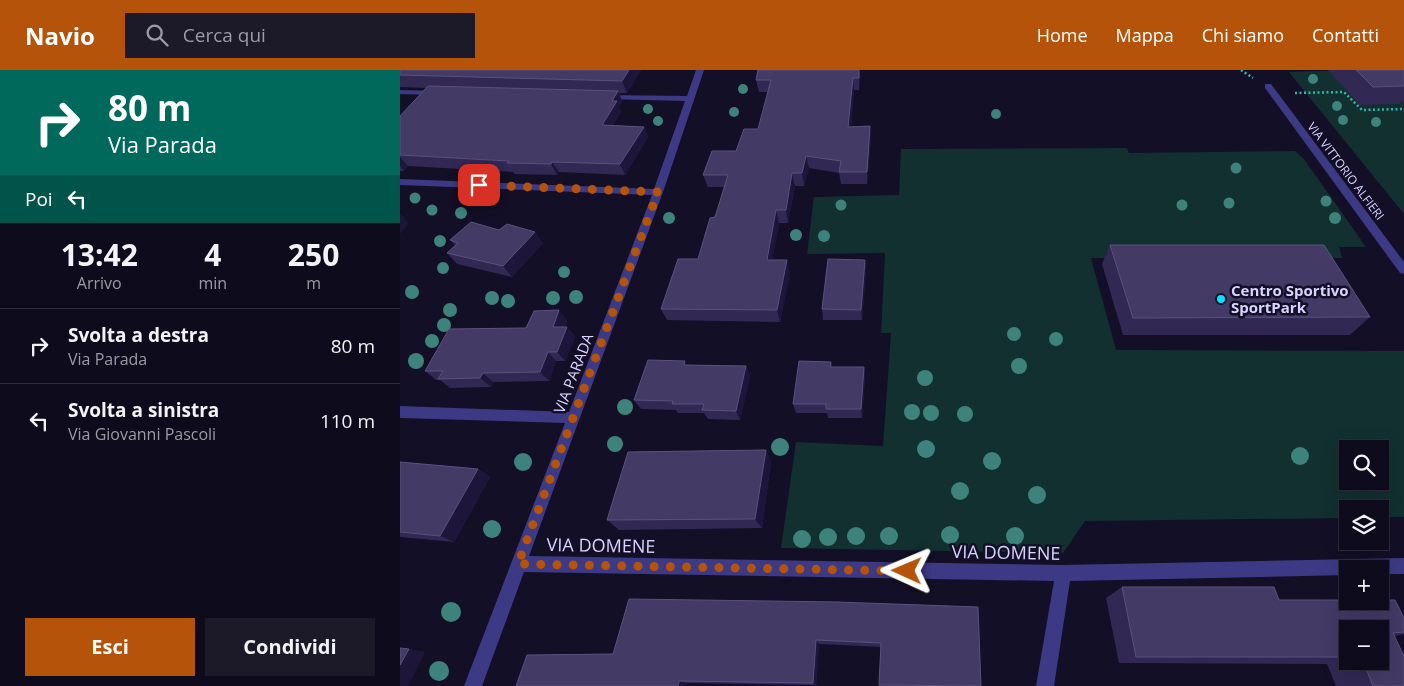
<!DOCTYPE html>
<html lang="it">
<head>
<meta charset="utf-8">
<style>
  body { margin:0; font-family:"Open Sans",sans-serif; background:#1c1929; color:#f1f3f6; height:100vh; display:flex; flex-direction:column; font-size:19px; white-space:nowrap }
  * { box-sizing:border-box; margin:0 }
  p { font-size:16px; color:#9b9ba3 }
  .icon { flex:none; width:28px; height:28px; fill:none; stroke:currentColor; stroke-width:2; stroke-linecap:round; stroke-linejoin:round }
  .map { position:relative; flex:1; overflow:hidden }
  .sheet { display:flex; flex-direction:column; background:#0e0b1c; width:400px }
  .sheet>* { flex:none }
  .banner { background:#00695c; color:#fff; overflow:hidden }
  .tools { position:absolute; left:939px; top:370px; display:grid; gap:10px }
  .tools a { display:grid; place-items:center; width:50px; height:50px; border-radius:0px; background:#0e0b1c; box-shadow:0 5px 20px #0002,0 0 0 1px #2e2b3b; font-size:25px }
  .pin { position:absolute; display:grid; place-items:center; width:42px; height:42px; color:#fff; margin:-21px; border-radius:10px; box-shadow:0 2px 8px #0006 }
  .me { position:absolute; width:55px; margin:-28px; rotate:271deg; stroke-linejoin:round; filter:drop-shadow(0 0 4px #0008) }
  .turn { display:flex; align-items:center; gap:18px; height:105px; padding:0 25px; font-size:22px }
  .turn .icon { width:65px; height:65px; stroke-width:2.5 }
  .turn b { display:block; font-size:35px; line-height:42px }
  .then { display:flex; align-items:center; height:48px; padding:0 25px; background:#0003; gap:10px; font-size:19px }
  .eta { display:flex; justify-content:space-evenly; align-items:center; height:85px; text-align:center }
  .eta b { font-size:30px; font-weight:700; line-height:35px }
  .primary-button { display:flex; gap:10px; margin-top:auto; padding:10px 25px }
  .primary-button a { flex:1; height:58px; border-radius:0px; background:#b45309; color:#fff; font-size:20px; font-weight:700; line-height:58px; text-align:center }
  .primary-button a+a { background:#1c1929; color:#f1f3f6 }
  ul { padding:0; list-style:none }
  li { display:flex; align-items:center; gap:15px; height:75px; padding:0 25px; border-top:1px solid #2e2b3b }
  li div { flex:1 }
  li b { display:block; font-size:19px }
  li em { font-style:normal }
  header { display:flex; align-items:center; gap:30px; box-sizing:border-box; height:70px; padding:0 25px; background:#b45309; color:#fff }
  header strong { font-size:24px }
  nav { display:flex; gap:28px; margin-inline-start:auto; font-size:18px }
  .search { width:350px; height:45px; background:#1c1929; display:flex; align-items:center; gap:12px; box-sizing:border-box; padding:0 18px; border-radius:0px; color:#9b9ba3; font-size:19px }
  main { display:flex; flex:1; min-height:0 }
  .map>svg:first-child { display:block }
  .green { fill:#12302f; fill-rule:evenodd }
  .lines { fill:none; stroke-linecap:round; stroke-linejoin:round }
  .path { stroke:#2fb8b0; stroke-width:2.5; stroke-dasharray:2 2.5; stroke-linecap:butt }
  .street { fill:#3d3a85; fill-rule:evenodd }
  .tree { fill:#3d827b }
  .wall { fill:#312854; fill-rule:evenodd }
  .shaded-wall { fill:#1d163a }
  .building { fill:#433a66; stroke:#5a527e }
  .route { stroke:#b45309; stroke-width:9; stroke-dasharray:0 16.2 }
  .poi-dot { fill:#00e5ff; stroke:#130f26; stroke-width:2 }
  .labels { text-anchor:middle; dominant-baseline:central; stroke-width:5; stroke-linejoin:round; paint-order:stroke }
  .far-street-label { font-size:12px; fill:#d9d4ff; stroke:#130f26 }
  .poi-label { font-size:15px; font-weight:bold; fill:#d9d4ff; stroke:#130f26; text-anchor:start }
  .street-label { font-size:15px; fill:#d9d4ff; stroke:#130f26 }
  .near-street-label { font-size:18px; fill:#d9d4ff; stroke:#130f26 }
</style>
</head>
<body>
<header>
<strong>Navio</strong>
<div class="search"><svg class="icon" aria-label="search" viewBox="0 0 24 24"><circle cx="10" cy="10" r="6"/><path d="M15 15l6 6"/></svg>Cerca qui</div>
<nav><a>Home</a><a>Mappa</a><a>Chi siamo</a><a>Contatti</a></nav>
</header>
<main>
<section class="sheet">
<div class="banner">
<div class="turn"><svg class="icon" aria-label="right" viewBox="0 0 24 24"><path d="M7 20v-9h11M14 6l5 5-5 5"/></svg><div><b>80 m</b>Via Parada</div></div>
<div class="then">Poi<svg class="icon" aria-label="left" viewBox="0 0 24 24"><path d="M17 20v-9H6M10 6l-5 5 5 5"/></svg></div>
</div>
<div class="eta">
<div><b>13:42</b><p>Arrivo</p></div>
<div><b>4</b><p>min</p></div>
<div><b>250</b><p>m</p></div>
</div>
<ul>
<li><svg class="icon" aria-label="right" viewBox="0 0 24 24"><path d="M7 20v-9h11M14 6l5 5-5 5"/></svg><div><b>Svolta a destra</b><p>Via Parada</p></div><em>80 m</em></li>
<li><svg class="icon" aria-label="left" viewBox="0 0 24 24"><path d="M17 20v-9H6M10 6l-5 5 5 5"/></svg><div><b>Svolta a sinistra</b><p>Via Giovanni Pascoli</p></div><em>110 m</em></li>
</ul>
<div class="primary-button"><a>Esci</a><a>Condividi</a></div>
</section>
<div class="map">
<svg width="1004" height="616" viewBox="0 0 1004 616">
  <rect width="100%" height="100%" fill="#130f26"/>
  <g class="green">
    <path d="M947 0H1004V144L889 2Z"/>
    <path d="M727 78 729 83 895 81 904 89 966 177H939L942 188H691L716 280 1004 281V447H980V439H948L947 448 685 451 663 483 381 478 396 372 483 376 491 263H481L485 183 407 184 414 127 499 125 501 79ZM948 379H980V411H948Z"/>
  </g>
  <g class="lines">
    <g class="path">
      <path d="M841 0 853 8"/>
      <path d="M895 23 944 22 962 40 1004 39"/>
    </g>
    <g class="street">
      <path d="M296 0H304L263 122 129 486 663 495 1004 488V504H980V499H948V505L670 511 654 616H636L654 511 124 502 82 616H64L165 353 0 348V336L169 342 252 125 0 115V109L254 119 285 31 205 29 201 27 205 25 287 26Z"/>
      <path d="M865 14H871L1004 192V204L1000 203 865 18Z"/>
      <path d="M0 20 37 21 41 23 37 25 0 24Z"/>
    </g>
  </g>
  <g class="tree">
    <circle cx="913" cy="9" r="5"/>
    <circle cx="343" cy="19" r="5"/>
    <circle cx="937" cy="36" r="5"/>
    <circle cx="248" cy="39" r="5"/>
    <circle cx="334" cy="42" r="5"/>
    <circle cx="596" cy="44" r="5"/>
    <circle cx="943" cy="50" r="5"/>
    <circle cx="258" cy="51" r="5"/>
    <circle cx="976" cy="52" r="5"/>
    <circle cx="836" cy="98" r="5.5"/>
    <circle cx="15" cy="128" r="5.5"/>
    <circle cx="926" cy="131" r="5.5"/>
    <circle cx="829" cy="133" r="5.5"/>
    <circle cx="441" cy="135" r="5.5"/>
    <circle cx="782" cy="135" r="5.5"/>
    <circle cx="32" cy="140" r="5.5"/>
    <circle cx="61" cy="143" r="6"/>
    <circle cx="269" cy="148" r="6"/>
    <circle cx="935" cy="148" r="6"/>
    <circle cx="396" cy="165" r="6"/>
    <circle cx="424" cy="166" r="6"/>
    <circle cx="40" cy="171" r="6"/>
    <circle cx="43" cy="198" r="6"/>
    <circle cx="164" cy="202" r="6"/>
    <circle cx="12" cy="222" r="7"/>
    <circle cx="176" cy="227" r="7"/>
    <circle cx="92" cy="228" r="7"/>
    <circle cx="153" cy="228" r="7"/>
    <circle cx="108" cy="231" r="7"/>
    <circle cx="50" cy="240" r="7"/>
    <circle cx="44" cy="255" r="7"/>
    <circle cx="614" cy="264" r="7"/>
    <circle cx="656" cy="269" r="7"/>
    <circle cx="32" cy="271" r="7"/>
    <circle cx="16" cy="291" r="8"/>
    <circle cx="619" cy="296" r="8"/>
    <circle cx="525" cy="308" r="8"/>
    <circle cx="225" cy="337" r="8"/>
    <circle cx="512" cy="342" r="8"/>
    <circle cx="531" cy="343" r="8"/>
    <circle cx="565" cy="344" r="8"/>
    <circle cx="215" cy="374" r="8"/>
    <circle cx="380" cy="377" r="9"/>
    <circle cx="526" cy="379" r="9"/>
    <circle cx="900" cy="386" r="9"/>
    <circle cx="592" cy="391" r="9"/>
    <circle cx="123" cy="392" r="9"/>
    <circle cx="560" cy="421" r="9"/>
    <circle cx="637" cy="425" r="9"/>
    <circle cx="92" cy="459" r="9"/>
    <circle cx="550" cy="465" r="9"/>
    <circle cx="456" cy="466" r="9"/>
    <circle cx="489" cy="466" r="9"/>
    <circle cx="615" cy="466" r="9"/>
    <circle cx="428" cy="467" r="9"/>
    <circle cx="402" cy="469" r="9"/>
    <circle cx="51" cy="542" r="10"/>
    <circle cx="39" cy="601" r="10"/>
  </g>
  <g class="wall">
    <path d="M0 0H241L227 23H219L222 31 219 37 221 42 213 55 244 57 248 67 225 105 159 102 157 105 115 104 113 102 8 96 4 101H0V46L27 18 0 17Z"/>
    <path d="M358 0H460L459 20H454L451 57 470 56 471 68 467 114H441L439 103 409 98 404 116H395L388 153H379L372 190 390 202 380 252 267 250 261 239 298 189 315 147 324 117H308L303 105 336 81 358 59 368 22H359L356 10Z"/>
    <path d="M928 0H1004V31H1001L999 34 960 35Z"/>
    <path d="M50 170 143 173 112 207 57 194 47 183 55 175Z"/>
    <path d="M710 175 970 247 950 265H723L702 194Z"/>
    <path d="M465 190 466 200 462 250H423L422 239Z"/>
    <path d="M167 250 165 257 175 266 165 291H156L149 311 93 312 91 317 50 318 40 310H36L25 301 126 258Z"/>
    <path d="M431 292 432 297H464L465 307 462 348H428L427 343H396L393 334Z"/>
    <path d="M287 295 346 296 350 306 340 350 308 349 304 343H278L276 340 241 339 234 330Z"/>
    <path d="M366 380 371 392 362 458 219 460 207 450Z"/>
    <path d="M0 392 78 399 90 407 54 472 0 467Z"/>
    <path d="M722 517 879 530 1004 548V564L995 566 1004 616H936L927 594 719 593 706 528ZM948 559 980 591H948Z"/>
    <path d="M437 532 581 616H479L481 577 419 574 416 615 287 613V616H116L213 584Z"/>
  </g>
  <g class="shaded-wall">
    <path d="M229 0H241L227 23 222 11Z"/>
    <path d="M459 0H460L459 20Z"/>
    <path d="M453 8 454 20 450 69 448 57Z"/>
    <path d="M218 21 222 31 219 37 221 42 207 65 202 55 212 31Z"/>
    <path d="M470 56 471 68 467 114V102Z"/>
    <path d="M244 57 248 67 225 105 220 94Z"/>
    <path d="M406 86 409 98 404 116 402 103Z"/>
    <path d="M0 87 8 96 4 101 0 96Z"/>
    <path d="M152 92 159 102 157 105 151 94Z"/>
    <path d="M392 103 395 116 388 153 386 140Z"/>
    <path d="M376 140 379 153 370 202 367 190Z"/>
    <path d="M0 143 9 153 0 164Z"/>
    <path d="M135 162 143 173 112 207 103 196Z"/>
    <path d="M387 190 390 202 380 252 377 240Z"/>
    <path d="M465 190 466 200 462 250 461 240Z"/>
    <path d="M159 240 167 250 161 267 153 257Z"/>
    <path d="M167 257 175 266 165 291 157 282Z"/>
    <path d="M148 282 156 291 149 311 140 302Z"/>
    <path d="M346 296 350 306 340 350 336 341Z"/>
    <path d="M464 297 465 307 462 348 461 339Z"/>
    <path d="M83 303 93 312 91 317 80 308Z"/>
    <path d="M366 380 371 392 362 458 355 449Z"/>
    <path d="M78 399 90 407 54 472 40 466Z"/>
    <path d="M416 570 419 574 416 615 413 613Z"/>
    <path d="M9 579 25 582 8 616H0V595Z"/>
    <path d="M279 611 287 613V616H278Z"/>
  </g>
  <g class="building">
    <path d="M0 0H229L222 11 0 5Z"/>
    <path d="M358 0H459V8H453L448 57 470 56 467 102H439L441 91 406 86 402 103H392L386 140H376L367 190H387L377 240 261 239 278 189H298L310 148 315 147 328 105H303L312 81H336L344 59H358L371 10H356Z"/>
    <path d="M956 0H1004V16L973 17Z"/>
    <path d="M28 16 218 21 212 31H217L202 55 244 57 220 94 152 92 151 94 107 93 109 91 0 85V46Z"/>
    <path d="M71 152 99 160 107 154 135 162 103 196 47 183 58 173 50 170Z"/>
    <path d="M710 175H924L970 247 733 248Z"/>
    <path d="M428 189 465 190 461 240 422 239Z"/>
    <path d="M159 240 153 257H167L157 282H148L140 302 83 303 80 308 38 309 43 301H25L49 259 126 258 134 241Z"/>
    <path d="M248 290 285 291 284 295 346 296 336 341 302 340 304 334H272L273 331 234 330Z"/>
    <path d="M399 291 431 292 430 297H464L461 339H426V334H393Z"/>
    <path d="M366 380 355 449 207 450 228 382Z"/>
    <path d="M0 392 78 399 40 466 0 462Z"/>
    <path d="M722 517H874L879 530H948V531H980V530H995L1004 548V562L993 563 1004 586V616H973L963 591H980V559H948V587H736Z"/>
    <path d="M229 529 437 532 578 537 581 616 479 615 481 573 416 570 413 613 279 611 278 616H116L127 585 213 584Z"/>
    <path d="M0 578 9 579 0 595Z"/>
  </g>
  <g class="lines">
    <path class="route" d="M79 115 258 122 118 494 507 501"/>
  </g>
  <circle class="poi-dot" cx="821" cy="229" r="5"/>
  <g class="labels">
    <g class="far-street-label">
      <text transform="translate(946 101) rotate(53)">VIA VITTORIO ALFIERI</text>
    </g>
    <g class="poi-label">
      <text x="831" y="220">Centro Sportivo<tspan x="831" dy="17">SportPark</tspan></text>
    </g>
    <g class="street-label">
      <text transform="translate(173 303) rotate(-69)">VIA PARADA</text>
    </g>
    <g class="near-street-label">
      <text transform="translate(201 475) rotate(1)">VIA DOMENE</text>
      <text transform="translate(606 482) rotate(1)">VIA DOMENE</text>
    </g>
  </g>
</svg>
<div class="tools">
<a><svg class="icon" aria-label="search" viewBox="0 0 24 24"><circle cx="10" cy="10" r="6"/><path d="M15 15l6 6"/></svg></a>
<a><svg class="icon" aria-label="layers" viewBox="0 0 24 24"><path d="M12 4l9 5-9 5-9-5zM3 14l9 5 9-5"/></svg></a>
<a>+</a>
<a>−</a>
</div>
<div class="pin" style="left:79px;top:115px;background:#d93025"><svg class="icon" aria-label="arrive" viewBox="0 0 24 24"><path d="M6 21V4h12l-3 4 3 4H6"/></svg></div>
<svg class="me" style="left:507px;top:501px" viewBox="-20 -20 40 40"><path d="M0-17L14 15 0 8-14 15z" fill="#b45309" stroke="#fff" stroke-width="4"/></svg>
</div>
</main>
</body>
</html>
